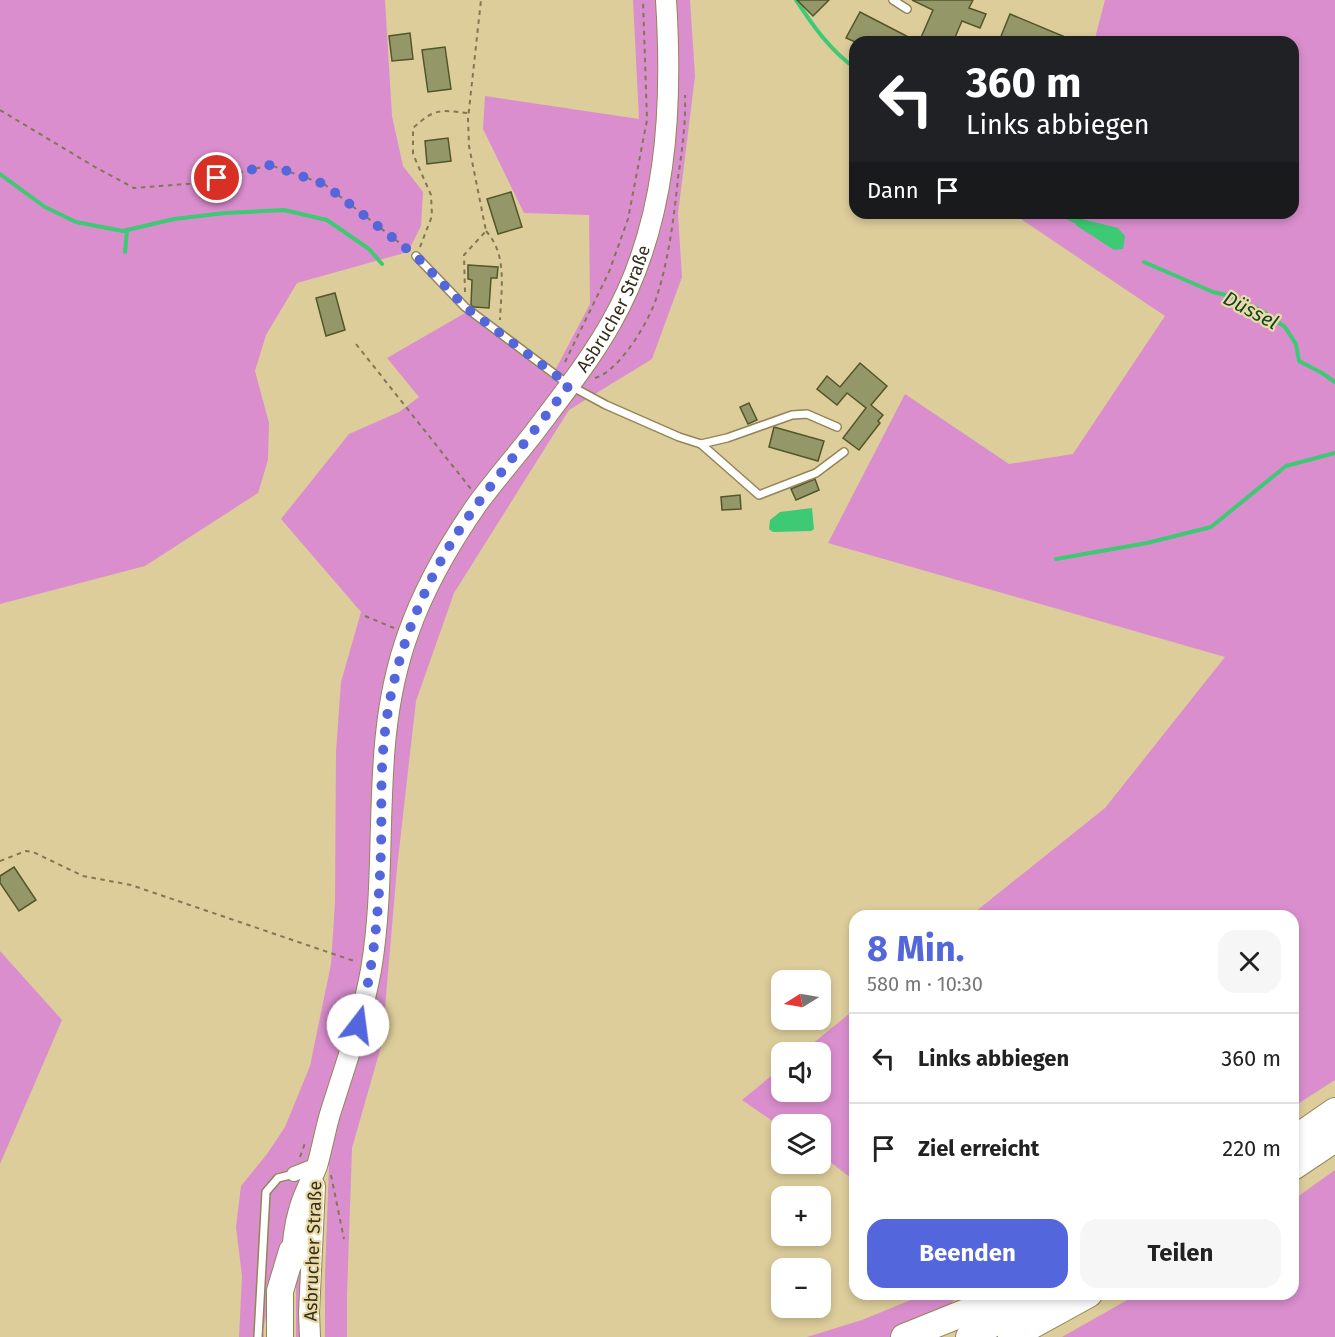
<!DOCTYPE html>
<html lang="de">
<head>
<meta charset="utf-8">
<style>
  body { margin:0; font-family:"Fira Sans",sans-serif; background:#f6f6f6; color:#222; height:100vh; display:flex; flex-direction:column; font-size:22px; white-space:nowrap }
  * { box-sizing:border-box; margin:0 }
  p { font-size:20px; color:#767676 }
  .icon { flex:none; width:33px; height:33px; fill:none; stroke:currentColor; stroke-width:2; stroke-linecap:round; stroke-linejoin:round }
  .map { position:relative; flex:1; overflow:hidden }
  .panel { position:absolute; left:849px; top:910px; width:450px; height:390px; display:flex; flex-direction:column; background:#fff; border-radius:18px; box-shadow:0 3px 9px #0003 }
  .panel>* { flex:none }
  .banner { position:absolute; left:849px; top:36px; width:450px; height:183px; border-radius:18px; box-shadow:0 3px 9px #0003; background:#202124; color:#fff; overflow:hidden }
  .needle { width:39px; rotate:259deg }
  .buttons { position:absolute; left:771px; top:970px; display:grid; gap:12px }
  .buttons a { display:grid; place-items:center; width:60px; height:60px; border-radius:12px; background:#fff; box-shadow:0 3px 9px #0003; font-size:30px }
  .pin { position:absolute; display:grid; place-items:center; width:51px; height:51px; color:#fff; margin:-26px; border:3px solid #fff; border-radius:50%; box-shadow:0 2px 6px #0007 }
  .me { position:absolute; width:66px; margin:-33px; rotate:15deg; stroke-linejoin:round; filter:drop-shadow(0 0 4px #0008) }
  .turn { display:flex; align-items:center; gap:21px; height:126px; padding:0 18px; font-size:27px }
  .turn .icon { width:78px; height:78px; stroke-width:2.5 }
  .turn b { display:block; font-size:42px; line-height:51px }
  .then { display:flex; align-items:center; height:57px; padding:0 18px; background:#0003; gap:12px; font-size:22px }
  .round { display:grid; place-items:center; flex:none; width:63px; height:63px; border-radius:18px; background:#f6f6f6 }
  .headline { display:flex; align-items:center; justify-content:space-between; height:102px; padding:0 18px }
  h1 { font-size:36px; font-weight:700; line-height:45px; color:#5366db }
  .button { display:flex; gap:12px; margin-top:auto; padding:12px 18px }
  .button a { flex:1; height:69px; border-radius:18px; background:#5366db; color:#fff; font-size:24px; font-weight:700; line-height:69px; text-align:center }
  .button a+a { background:#f6f6f6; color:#222 }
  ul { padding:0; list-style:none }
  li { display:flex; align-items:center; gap:18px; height:90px; padding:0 18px; border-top:2px solid #e0e0e0 }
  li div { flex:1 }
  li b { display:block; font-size:22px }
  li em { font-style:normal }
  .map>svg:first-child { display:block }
  .green { fill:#da8ece }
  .water { fill:#3ec974 }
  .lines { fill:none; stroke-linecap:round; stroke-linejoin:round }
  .stream { stroke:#3ec974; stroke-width:4 }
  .building { fill:#949868; stroke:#535628; stroke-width:1.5 }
  .lane-casing { stroke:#948556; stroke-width:10 }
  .street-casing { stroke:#948556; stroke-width:16 }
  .secondary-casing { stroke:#948556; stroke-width:22 }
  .highway-casing { stroke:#948556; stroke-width:28 }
  .path { stroke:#827755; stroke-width:2; stroke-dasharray:4.5 4.5; stroke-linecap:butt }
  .lane { stroke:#fff; stroke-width:7 }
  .street { stroke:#fff; stroke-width:14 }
  .secondary { stroke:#fff; stroke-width:20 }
  .highway { stroke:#fff; stroke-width:26 }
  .route { stroke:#5366db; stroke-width:10; stroke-dasharray:0 18 }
  .labels { text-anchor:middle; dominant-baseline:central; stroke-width:4.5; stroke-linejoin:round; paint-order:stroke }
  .street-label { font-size:18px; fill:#342e1a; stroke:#eadaa8 }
  .water-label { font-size:20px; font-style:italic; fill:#0d4423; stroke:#eadaa8 }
</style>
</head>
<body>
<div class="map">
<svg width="1335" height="1337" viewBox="0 0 1335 1337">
  <rect width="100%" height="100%" fill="#ddcd9b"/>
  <g class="green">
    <path d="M0 0H385L392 116 403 166 423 192 421 226 408 252 297 283 266 335 255 371 269 423 268 460 258 493 145 566 0 604Z"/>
    <path d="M633 0H690L695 76 678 214 682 277 652 359 569 410 454 593 416 701 397 868 382 1043 352 1148 347 1297V1337H325V1277L329 1165 294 1191 263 1330 264 1337H239L242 1276 236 1227 241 1186 267 1154 285 1127 310 1066 331 964 335 902 336 752 341 682 361 612 281 519 349 434 399 412 419 397 387 358 465 313 551 378 590 304 589 215 524 213 483 129 485 96 639 119Z"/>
    <path d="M1105 0H1335V1080L1293 1107V916H970L1105 808 1225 657 828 543 905 394 1009 464 1073 454 1165 316 1012 213H1293V42H1094Z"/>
    <path d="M0 951 62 1020 0 1164Z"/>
    <path d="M855 1009V1181L821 1155 820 1125H782L781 1127 742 1100 781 1068 782 1092H820V1053H801Z"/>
    <path d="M1335 1170V1337H1062L1136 1295 1293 1294V1200Z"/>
    <path d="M302 1212 306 1337H296V1271Z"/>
    <path d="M923 1295H958L925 1337H807L862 1320Z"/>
  </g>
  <g class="water">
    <path d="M1078 218 1118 228 1125 236 1123 249 1114 250 1077 226 1074 221Z"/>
    <path d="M812 508 814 529 811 531 773 532 769 529 770 520 780 512Z"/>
  </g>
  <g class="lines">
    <g class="stream">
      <path d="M796 0C813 26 830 50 855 68"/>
      <path d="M0 174 45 207 76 222 123 231 174 219 225 213 284 210 327 220 369 249 382 264"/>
      <path d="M1058 213 1079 223"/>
      <path d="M125 252 127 230"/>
      <path d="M1144 262 1213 292 1231 296 1262 311 1285 327 1296 344 1299 361 1322 373 1335 382"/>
      <path d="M1056 559 1147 543 1211 527 1286 466 1335 453"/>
    </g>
  </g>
  <g class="building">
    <path d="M797 0H829L813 16Z"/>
    <path d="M912 0H973L969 8 986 14 980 28 962 21 953 42H919L933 10Z"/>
    <path d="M860 12 918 42H855L846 38Z"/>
    <path d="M1010 14 1077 42H1014L1001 36Z"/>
    <path d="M410 33 413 59 392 61 389 36Z"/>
    <path d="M445 47 451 89 428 92 422 50Z"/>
    <path d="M448 138 451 161 427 164 425 141Z"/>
    <path d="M511 192 522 227 498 234 487 199Z"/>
    <path d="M468 265 498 267 497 278H491L489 308 474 307 471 305 472 280 468 279Z"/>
    <path d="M335 293 345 330 326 336 316 298Z"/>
    <path d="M860 363 887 386 871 405 883 415 878 421 880 423 859 450 843 438 866 408 847 393 837 405 817 389 827 376 840 387Z"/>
    <path d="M749 403 757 420 748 424 740 407Z"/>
    <path d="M774 427 824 441 818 461 769 447Z"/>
    <path d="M815 479 819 490 796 500 791 489Z"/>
    <path d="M740 495 741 509 722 510 721 497Z"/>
    <path d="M14 867 36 900 19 911 0 883V876Z"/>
  </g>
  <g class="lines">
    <g class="lane-casing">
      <g id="lane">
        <path d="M893 0 907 9"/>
        <path d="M416 256 465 307 569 385 606 405 679 437 701 444 727 438 792 415 807 414 837 427"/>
        <path d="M701 444 759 495 816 473 844 452"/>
        <path d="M258 1337 266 1192 278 1178 294 1174"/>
      </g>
    </g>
    <g class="street-casing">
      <path id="street" d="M294 1174 317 1165"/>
    </g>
    <g class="secondary-casing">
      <g id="secondary">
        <path id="s1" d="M292 1264C292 1246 294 1227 299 1210 303 1195 311 1181 317 1166 322 1149 325 1131 330 1114 345 1066 362 1019 371 970 390 857 368 745 408 634 424 588 450 543 478 503 496 479 515 457 533 434 560 398 589 362 611 323 667 225 673 110 666 0"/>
        <path d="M310 1337 309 1313 315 1186"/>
      </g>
    </g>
    <g class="highway-casing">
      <g id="highway">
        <path d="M1293 1140 1335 1111"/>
        <path d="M1293 1167 1335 1139"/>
        <path d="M280 1337V1291L292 1251"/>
        <path d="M904 1337 1011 1294"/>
        <path d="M969 1337 1046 1294"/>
        <path d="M1011 1337 1089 1294"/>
      </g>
    </g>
    <g class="path">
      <path d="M0 110 95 167 134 188 199 183 270 165 324 184 410 251"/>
      <path d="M486 231C508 255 501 290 500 320"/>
      <path d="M420 247 432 216 431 195 413 154V128C435 108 439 110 468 113"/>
      <path d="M465 292 464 255 486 231 469 146 468 119 481 0"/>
      <path d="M356 344 471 489"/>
      <path d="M565 362 609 272 628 219 647 120 643 0"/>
      <path d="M595 378C620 371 650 320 657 296 669 258 674 217 678 178 682 150 686 123 685 95"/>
      <path d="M365 616 394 628"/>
      <path d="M0 861 26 851 33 852 83 876 131 885 357 962"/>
      <path d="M300 1157 305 1143"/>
      <path d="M331 1175 344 1239"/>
    </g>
    <use href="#lane" class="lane"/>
    <use href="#street" class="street"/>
    <use href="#secondary" class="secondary"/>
    <use href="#highway" class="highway"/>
  </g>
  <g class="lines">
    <path class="route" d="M217 178 270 165 324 184 416 256 465 307 569 385C534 433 495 477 462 526 420 589 391 666 384 741 380 778 382 814 381 850 379 909 374 969 358 1025"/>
  </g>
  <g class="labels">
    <g class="street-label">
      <text stroke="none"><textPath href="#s1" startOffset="1032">Asbrucher Straße</textPath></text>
      <text transform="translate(313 1251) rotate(-88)">Asbrucher Straße</text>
    </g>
    <g class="water-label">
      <text transform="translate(1251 310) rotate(28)">Düssel</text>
    </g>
  </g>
</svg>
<div class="buttons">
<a><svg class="needle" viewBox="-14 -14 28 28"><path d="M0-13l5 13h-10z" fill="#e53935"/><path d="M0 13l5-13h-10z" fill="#767676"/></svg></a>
<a><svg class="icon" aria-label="sound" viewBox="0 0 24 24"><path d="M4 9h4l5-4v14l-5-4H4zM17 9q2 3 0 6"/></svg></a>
<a><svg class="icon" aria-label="layers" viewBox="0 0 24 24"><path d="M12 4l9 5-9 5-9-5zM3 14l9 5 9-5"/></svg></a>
<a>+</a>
<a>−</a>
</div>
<div class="pin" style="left:217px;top:178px;background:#d93025"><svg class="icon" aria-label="arrive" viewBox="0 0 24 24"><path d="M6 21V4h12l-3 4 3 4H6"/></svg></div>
<svg class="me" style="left:358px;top:1025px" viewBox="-20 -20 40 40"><circle r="19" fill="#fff"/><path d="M0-13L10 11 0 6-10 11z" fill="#5366db"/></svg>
<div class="banner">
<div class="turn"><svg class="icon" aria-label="left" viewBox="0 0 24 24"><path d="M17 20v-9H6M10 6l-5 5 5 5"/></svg><div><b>360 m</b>Links abbiegen</div></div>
<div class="then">Dann<svg class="icon" aria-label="arrive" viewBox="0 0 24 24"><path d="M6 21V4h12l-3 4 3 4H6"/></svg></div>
</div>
<section class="panel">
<div class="headline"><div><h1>8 Min.</h1><p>580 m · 10:30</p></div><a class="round"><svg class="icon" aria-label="close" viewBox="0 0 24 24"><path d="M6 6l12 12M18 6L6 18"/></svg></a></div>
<ul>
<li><svg class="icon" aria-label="left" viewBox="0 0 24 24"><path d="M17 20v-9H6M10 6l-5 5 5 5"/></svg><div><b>Links abbiegen</b></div><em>360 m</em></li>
<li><svg class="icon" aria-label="arrive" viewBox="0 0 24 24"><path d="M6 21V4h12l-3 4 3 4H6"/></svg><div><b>Ziel erreicht</b></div><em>220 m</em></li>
</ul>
<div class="button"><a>Beenden</a><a>Teilen</a></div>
</section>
</div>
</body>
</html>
